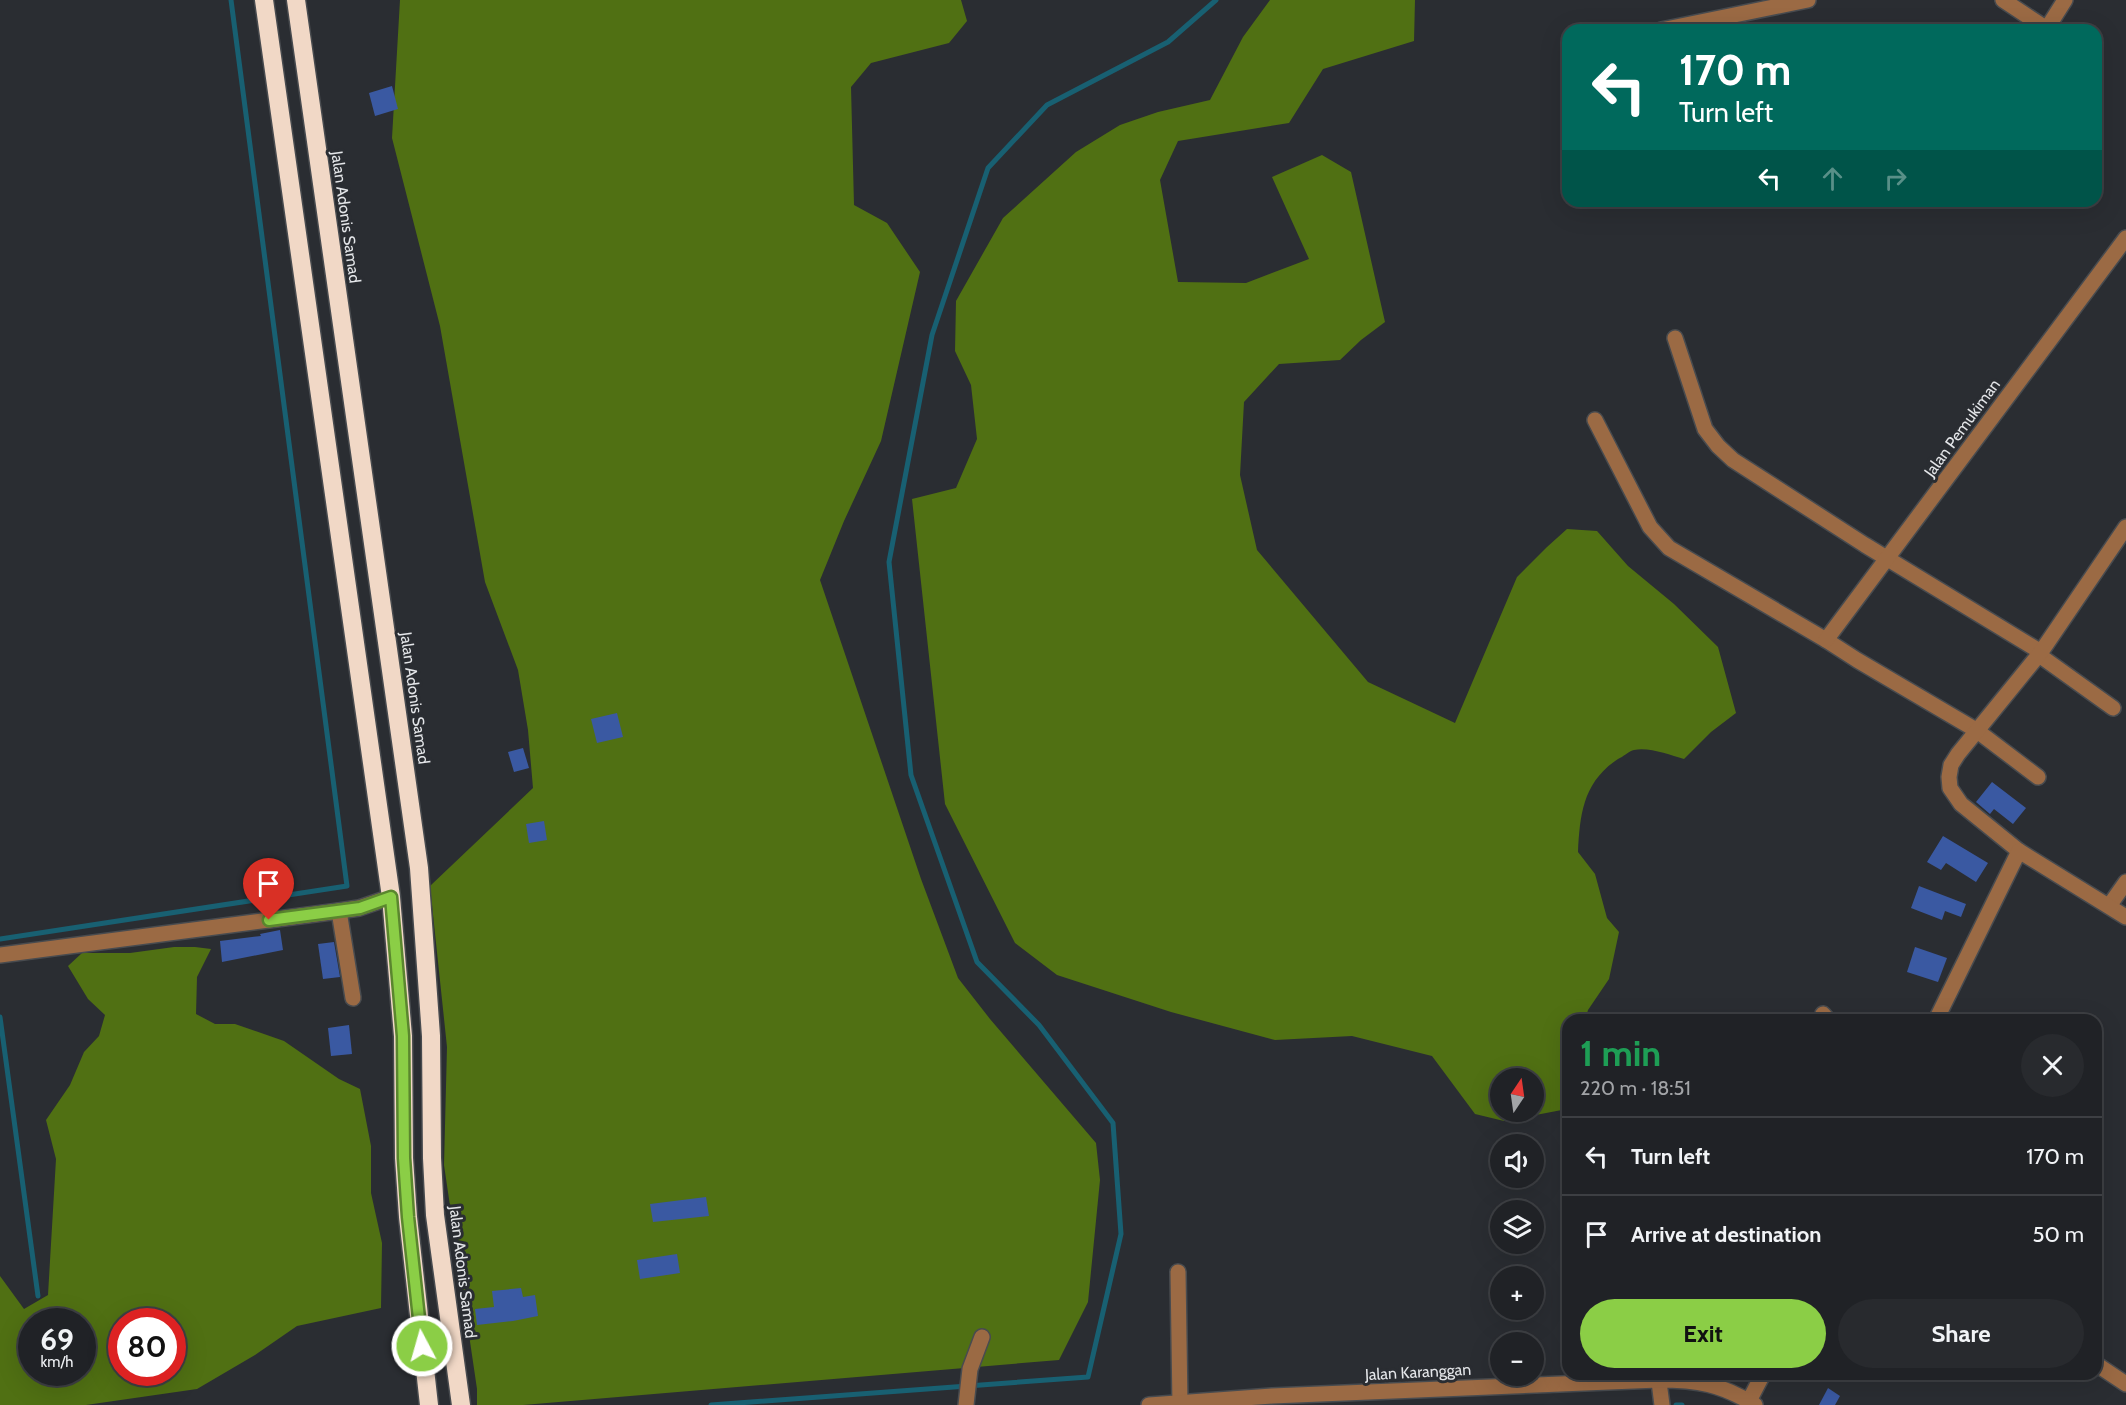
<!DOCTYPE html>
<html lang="en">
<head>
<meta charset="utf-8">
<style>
  body { margin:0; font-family:Cabin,sans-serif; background:#282a2e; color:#f1f3f6; height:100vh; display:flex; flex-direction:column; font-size:22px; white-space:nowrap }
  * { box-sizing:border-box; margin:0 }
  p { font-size:20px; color:#a2a4a7 }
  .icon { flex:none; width:33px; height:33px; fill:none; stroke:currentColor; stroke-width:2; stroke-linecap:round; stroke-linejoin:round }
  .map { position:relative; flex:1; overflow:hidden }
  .details { position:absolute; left:1562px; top:1014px; width:540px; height:366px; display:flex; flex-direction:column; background:#202226; border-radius:18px; box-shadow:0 6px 24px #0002,0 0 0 2px #3d3f43 }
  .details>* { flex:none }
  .banner { position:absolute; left:1562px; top:24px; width:540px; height:183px; border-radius:18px; box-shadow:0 6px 24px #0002,0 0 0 2px #3d3f43; background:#00695c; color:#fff; overflow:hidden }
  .needle { width:39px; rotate:13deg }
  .fabs { position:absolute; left:1490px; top:1068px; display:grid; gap:12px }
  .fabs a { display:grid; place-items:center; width:54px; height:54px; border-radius:50%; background:#202226; box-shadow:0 6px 24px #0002,0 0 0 2px #3d3f43; font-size:30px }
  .speed { position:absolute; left:18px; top:1308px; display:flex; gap:12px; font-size:30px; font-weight:700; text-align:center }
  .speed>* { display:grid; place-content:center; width:78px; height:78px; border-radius:50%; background:#202226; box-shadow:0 6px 24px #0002,0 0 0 2px #3d3f43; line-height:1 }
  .speed small { font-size:15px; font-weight:400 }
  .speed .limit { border:9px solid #d22; background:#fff; color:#111 }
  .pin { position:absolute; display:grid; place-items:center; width:51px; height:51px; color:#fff; margin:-62px -26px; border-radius:50% 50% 50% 0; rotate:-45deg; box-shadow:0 0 6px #0007 }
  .pin .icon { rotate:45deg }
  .me { position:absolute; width:66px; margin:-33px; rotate:354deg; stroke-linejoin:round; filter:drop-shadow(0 0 4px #0008) }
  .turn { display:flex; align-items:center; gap:21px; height:126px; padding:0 18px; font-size:27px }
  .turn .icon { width:78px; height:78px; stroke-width:2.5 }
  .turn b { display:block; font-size:42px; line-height:51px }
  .lanes { display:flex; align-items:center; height:57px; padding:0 18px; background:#0003; justify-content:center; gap:30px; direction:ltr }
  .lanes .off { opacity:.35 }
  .round { display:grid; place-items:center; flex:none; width:63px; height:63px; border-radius:32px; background:#282a2e }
  .summary { display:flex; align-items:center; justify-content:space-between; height:102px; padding:0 18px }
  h1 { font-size:36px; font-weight:700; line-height:45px; color:#1e9e55 }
  .primary-button { display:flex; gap:12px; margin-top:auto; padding:12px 18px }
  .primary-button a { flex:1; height:69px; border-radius:36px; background:#8bce46; color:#111; font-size:24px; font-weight:700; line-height:69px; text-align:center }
  .primary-button a+a { background:#282a2e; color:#f1f3f6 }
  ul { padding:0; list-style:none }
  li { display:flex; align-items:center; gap:18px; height:78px; padding:0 18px; border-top:2px solid #3d3f43 }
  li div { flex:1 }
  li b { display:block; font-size:22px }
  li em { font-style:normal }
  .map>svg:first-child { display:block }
  .forest { fill:#507013; fill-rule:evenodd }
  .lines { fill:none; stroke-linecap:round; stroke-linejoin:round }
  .stream { stroke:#186072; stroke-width:5 }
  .building { fill:#3a59a2 }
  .minor-casing { stroke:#484b4f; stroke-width:18 }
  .highway-casing { stroke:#484b4f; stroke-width:21 }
  .minor { stroke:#9b6a44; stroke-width:15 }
  .highway { stroke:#f1d8c6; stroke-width:18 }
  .route-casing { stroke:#5a862e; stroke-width:15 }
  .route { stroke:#8bce46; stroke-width:10 }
  .labels { text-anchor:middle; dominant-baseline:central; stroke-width:6; stroke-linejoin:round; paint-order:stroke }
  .street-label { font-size:16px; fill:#e4e6e9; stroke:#2a2d32 }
</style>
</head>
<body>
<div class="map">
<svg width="2126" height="1405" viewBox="0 0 2126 1405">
  <rect width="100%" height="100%" fill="#2a2d32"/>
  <g class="forest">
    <path d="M400 0H961L967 21 949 43 871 63 851 87 854 205 887 223 920 272 881 441 844 521 820 580 921 879 958 978 990 1019 1096 1143 1100 1180 1088 1302 1059 1360 523 1405H477V1389L444 1165 447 1047 430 886 533 788 528 730 518 670 485 582 440 326 392 138Z"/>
    <path d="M1270 0H1415L1414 41 1323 69 1289 123 1178 141 1160 180 1178 282 1246 283 1309 259 1272 177 1322 155 1351 172 1385 322 1361 340 1340 360 1279 364 1244 402 1240 475 1257 550 1368 682 1455 723 1517 577 1547 547 1567 529 1597 531 1628 566 1674 604 1718 647 1736 713 1711 732 1684 759C1669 755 1650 747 1634 750 1629 751 1623 757 1618 759 1583 782 1580 814 1578 852L1595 874 1607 918 1619 932 1609 979 1588 1010 1585 1020H1568L1567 1109 1504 1121 1475 1114 1432 1056 1352 1036 1275 1040 1171 1012 1057 975 1015 943 945 804 912 499 956 488 977 439 971 385 955 351 956 301 1003 218 1076 152 1120 125 1158 112 1210 100 1243 37ZM1500 1078H1533V1112H1500Z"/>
    <path d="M174 947H195L211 949 197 977 196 1014 215 1024H235L284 1041 339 1079 360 1089 371 1146V1193L382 1243 381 1308 297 1326 255 1355 197 1389 86 1405H0V1276L24 1309 48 1295 56 1159 46 1120 70 1085 84 1052 99 1036 105 1015 88 999 68 966 82 953H130ZM32 1322H82V1372H32ZM122 1322H172V1372H122Z"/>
  </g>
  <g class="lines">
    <g class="stream">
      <path d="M0 939 347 886 231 0"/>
      <path d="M0 1017 38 1296"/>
      <path d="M711 1405 1088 1377 1121 1234 1113 1123 1039 1025 977 962 911 775 889 562 932 335 988 168 1047 105 1168 42 1216 0"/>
      <path d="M1676 1405H1682"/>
    </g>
  </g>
  <g class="building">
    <path d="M392 86 398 109 375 116 369 93Z"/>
    <path d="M617 713 623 737 597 743 591 719Z"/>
    <path d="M523 748 529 768 514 772 508 752Z"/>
    <path d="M1992 782 2026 808 2013 824 1994 809 1990 814 1976 802Z"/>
    <path d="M544 821 547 840 529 843 526 824Z"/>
    <path d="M1943 836 1988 863 1976 882 1946 863 1941 870 1927 862Z"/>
    <path d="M1919 886 1966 904 1961 917 1945 911 1942 920 1911 908Z"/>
    <path d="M280 930 283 950 222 962 220 941 261 936 260 934Z"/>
    <path d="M334 942 340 977 323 979 318 944Z"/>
    <path d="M1915 947 1947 958 1938 982 1907 972Z"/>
    <path d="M349 1025 352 1054 331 1056 328 1028Z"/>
    <path d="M706 1197 709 1216 653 1222 650 1204Z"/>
    <path d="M677 1254 680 1273 640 1279 637 1260Z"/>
    <path d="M521 1288 523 1297 535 1295 538 1316 513 1321 477 1325 475 1309 494 1307 492 1291Z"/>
    <path d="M1828 1388 1840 1396 1835 1405H1819Z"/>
  </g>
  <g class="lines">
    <g class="minor-casing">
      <g id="minor">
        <path d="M2003 0 2047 29"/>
        <path d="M1661 30 1808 0"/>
        <path d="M2046 30 2065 0"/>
        <path d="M1675 338 1705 429 1718 446 1733 460 1865 545 2041 652"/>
        <path d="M1595 420 1650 527 1669 548 1826 640 1857 660 1976 730 2038 777"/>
        <path d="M1826 640 2126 238"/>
        <path d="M2039 655 2113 708"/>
        <path d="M2019 851 1961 804 1950 788 1949 777 1951 765 1958 754 2041 652 2126 527"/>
        <path d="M2109 906 2126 882"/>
        <path d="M339 911 353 998"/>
        <path d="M0 955 339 911 359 908 391 897"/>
        <path d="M1823 1014 1828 1020"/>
        <path d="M1936 1020 2019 851 2126 917"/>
        <path d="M1178 1272 1180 1405"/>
        <path d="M2096 1364 2126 1384"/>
        <path d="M1658 1374 1662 1405"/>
        <path d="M1749 1401 1763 1374"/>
        <path d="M966 1405 970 1369 982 1337"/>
        <path d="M1149 1405 1272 1396 1658 1380C1698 1380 1721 1384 1755 1405"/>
      </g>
    </g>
    <g class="highway-casing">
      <g id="highway">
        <path d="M264 0 391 897 403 1036 404 1158 408 1217 429 1405"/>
        <path d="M296 0 419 868 431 1036 432 1158 435 1215 461 1405"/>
      </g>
    </g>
    <use href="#minor" class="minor"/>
    <use href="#highway" class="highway"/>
  </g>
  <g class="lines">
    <g class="route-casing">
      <path id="route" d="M269 920 360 908 391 897 403 1036 404 1158 408 1217 422 1346"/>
    </g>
    <use href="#route" class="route"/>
  </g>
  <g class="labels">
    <g class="street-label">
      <text transform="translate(346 217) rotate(82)">Jalan Adonis Samad</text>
      <text transform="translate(1962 428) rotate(-54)">Jalan Pemukiman</text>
      <text transform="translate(415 698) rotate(82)">Jalan Adonis Samad</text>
      <text transform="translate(463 1272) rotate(83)">Jalan Adonis Samad</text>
      <text transform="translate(1418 1372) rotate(-3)">Jalan Karanggan</text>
    </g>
  </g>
</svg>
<div class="fabs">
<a><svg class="needle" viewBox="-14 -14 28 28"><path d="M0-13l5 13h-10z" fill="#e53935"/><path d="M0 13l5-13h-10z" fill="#a2a4a7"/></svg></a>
<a><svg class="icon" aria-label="sound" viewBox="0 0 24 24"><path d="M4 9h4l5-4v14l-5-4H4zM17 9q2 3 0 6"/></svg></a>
<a><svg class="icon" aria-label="layers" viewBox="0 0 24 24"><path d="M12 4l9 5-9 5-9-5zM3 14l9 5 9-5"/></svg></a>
<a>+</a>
<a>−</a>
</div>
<div class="speed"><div>69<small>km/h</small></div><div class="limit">80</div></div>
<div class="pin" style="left:269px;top:920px;background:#d93025"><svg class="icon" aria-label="arrive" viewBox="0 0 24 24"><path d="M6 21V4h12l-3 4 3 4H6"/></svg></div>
<svg class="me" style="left:422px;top:1346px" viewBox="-20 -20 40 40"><circle r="17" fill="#8bce46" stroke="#fff" stroke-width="3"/><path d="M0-11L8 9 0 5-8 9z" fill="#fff"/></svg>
<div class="banner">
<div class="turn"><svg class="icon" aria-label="left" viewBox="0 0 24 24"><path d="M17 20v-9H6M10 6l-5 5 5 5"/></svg><div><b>170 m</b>Turn left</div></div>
<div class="lanes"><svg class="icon" aria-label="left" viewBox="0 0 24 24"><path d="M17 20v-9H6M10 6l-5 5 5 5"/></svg><svg class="icon off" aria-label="ahead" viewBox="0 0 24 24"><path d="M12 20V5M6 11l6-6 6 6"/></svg><svg class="icon off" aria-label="right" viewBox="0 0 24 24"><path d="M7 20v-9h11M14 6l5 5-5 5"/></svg></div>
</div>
<section class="details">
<div class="summary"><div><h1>1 min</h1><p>220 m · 18:51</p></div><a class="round"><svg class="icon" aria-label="close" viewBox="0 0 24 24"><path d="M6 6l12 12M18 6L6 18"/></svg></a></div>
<ul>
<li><svg class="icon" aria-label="left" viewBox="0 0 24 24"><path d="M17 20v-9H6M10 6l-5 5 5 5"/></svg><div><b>Turn left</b></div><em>170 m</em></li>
<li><svg class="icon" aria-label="arrive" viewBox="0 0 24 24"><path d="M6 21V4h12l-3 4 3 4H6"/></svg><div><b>Arrive at destination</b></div><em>50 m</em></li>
</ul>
<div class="primary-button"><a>Exit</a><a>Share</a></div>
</section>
</div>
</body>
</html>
